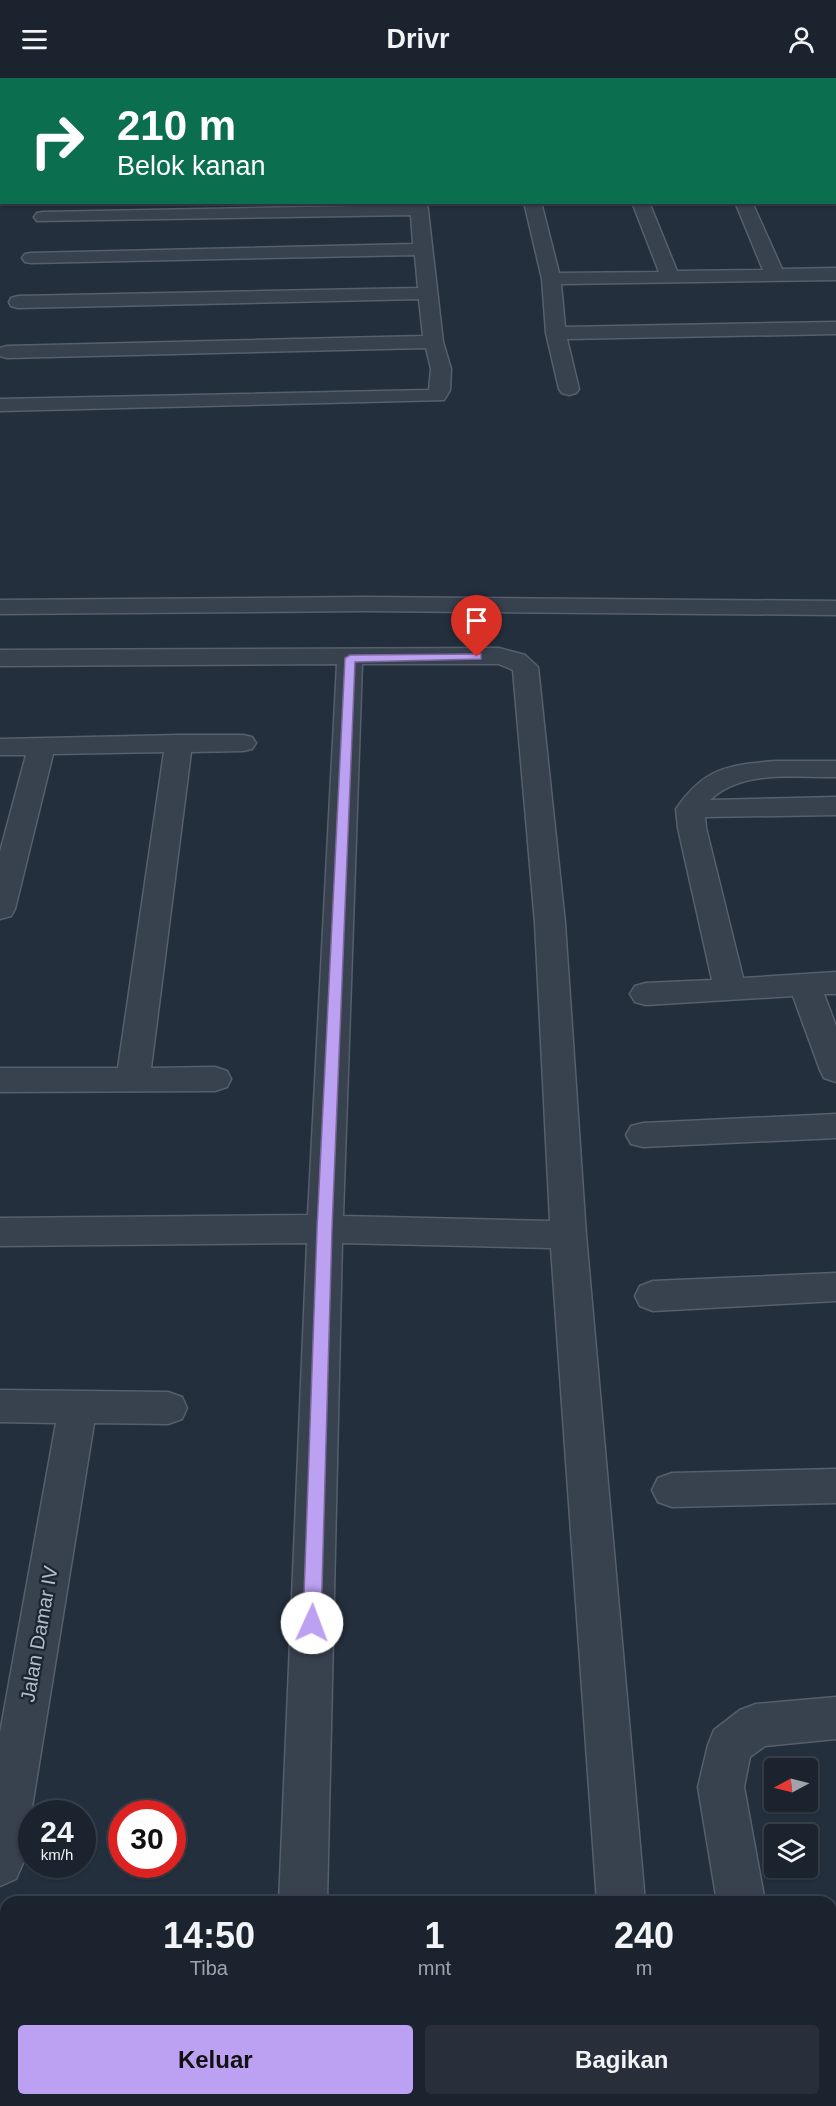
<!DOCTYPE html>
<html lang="id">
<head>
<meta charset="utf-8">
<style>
  body { margin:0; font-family:Helvetica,sans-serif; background:#282f3a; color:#f1f3f6; height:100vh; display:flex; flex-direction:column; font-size:22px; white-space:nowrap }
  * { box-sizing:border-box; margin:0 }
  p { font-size:20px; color:#a0a4aa }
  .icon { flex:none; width:33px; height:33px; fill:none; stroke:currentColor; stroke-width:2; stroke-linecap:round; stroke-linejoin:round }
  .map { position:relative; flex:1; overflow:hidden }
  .side { position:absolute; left:0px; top:1818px; width:837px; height:210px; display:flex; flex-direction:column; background:#1b232e; border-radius:18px 18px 0 0; box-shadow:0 2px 4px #0004,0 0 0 2px #39404a }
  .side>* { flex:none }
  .guide { position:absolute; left:0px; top:0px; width:837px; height:126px; box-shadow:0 2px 4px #0004,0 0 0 2px #39404a; background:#0b6e4f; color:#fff; overflow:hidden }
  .needle { width:39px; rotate:263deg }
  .controls { position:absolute; left:764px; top:1680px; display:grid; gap:12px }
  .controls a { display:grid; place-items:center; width:54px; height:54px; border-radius:6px; background:#1b232e; box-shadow:0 2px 4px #0004,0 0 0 2px #39404a; font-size:30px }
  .speed { position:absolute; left:18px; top:1722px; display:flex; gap:12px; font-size:30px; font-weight:700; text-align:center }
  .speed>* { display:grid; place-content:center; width:78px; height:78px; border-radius:50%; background:#1b232e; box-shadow:0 2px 4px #0004,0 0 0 2px #39404a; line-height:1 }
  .speed small { font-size:15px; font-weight:400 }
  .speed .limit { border:9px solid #d22; background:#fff; color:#111 }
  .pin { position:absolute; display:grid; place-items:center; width:51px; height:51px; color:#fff; margin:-62px -26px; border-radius:50% 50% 50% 0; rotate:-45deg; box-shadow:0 0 6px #0007 }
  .pin .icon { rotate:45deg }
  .me { position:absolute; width:66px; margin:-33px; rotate:2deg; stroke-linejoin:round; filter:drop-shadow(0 0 4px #0008) }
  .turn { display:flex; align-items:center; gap:21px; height:126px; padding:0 18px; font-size:27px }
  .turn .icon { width:78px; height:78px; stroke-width:2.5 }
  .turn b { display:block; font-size:42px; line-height:51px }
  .eta { display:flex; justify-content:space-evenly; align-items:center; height:102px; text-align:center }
  .eta b { font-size:36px; font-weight:600; line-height:42px }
  .primary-button { display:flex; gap:12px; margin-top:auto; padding:12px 18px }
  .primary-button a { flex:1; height:69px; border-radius:6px; background:#bca0f2; color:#111; font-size:24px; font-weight:600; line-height:69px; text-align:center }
  .primary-button a+a { background:#282f3a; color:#f1f3f6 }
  header { display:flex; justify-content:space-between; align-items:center; height:78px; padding:0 18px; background:#1b232e; font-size:27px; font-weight:600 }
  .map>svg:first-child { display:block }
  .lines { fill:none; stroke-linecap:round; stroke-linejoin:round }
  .minor-casing { stroke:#565f6c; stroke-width:3 }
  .minor { fill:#38414e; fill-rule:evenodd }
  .route { fill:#bca0f2; stroke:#7a689d; stroke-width:1.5 }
  .labels { text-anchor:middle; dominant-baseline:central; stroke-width:5; stroke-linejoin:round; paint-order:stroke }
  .near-street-label { font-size:20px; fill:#b4bcc9; stroke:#1d2633 }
</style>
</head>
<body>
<header><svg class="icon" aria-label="menu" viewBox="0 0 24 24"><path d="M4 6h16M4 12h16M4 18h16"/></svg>Drivr<svg class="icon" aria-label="person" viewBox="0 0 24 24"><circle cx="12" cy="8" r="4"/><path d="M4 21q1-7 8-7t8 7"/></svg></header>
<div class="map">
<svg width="836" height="2028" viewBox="0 0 836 2028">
  <rect width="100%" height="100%" fill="#242f3e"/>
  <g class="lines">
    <g class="minor-casing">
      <g id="minor">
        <path d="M52 0H68L52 2Z"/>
        <rect x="136" y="0" width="16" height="2"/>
        <rect x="228" y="0" width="16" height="2"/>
        <rect x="322" y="0" width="16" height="2"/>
        <rect x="410" y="0" width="16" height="2"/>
        <rect x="562" y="0" width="16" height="2"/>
        <rect x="654" y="0" width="16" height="2"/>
        <rect x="0" y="59" width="2" height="10"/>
        <path d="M409 124H427L443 264 451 291 450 312 444 322 0 333V321L429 312 431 291 426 270 7 280 0 278V270L7 268 423 258 419 221 18 230 11 228 9 224 11 220 18 218 418 210 415 177 31 185 25 184 22 180 25 176 31 175 413 166 411 137 37 143 34 139 37 135 43 134 410 127Z"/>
        <path d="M524 124H541L559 195 659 194 632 124H649L677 193 763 192 735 124H752L782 191 836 190V202L561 206 565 249 836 244V256L567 261 579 311 576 315 569 317 562 315 559 311 546 255 542 201Z"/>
        <path d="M364 519 836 523V537L364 533 0 536V522Z"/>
        <path d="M499 570 525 577 538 589 565 845 586 1157 645 1824H597L551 1170 342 1165 327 1824H279L307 1165 0 1168V1140L308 1137 337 586 0 588V572ZM362 586H499L513 592 535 845 550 1143 343 1138Z"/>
        <path d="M179 657H243L252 659 256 665 252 671 243 673 191 674 151 990 215 989 227 993 231 1001 227 1009 215 1013 0 1014V990H118L164 674 53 676 15 831 11 838 0 841V774L26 677H0V661Z"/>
        <path d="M775 683H836V699C794 700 743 691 710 722L836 719V737L705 739 706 750 743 900 836 894V916H824L836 948V1004L824 1000 820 992 793 918 646 927 635 924 630 916 635 908 646 905 712 902 678 750 676 731C704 690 728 687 775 683Z"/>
        <path d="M836 1036V1060L643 1069 631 1066 626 1057 631 1048 643 1045Z"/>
        <path d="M836 1195V1223L653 1233 640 1228 635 1218 640 1208 653 1203Z"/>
        <path d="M0 1312 168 1314 182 1319 187 1330 182 1341 168 1346 94 1345 23 1785 16 1801 0 1808V1655L56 1345 0 1344Z"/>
        <path d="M836 1391V1425L672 1429 658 1424 652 1412 658 1400 672 1395Z"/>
        <path d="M836 1619V1661L765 1668 750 1679 744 1709 765 1824H717L698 1709 708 1667 714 1652 740 1632 756 1626Z"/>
        <path d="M6 2001V2022H96L94 2028H0V2002Z"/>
        <path d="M272 2022H322L321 2028H271Z"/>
        <path d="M612 2022H662L663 2028H613Z"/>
        <path d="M752 2022H802L803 2028H753Z"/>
      </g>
    </g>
    <use href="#minor" class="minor"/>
  </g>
  <path class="route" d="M477 576H481V581L355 584 332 1151 321 1545 318 1551 312 1554 306 1551 303 1545 317 1151 345 580 350 577Z"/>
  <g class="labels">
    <g class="near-street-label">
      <text transform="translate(39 1556) rotate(-80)">Jalan Damar IV</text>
    </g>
  </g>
</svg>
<div class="controls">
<a><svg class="needle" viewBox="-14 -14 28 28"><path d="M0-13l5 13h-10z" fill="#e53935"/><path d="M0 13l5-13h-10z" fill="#a0a4aa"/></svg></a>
<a><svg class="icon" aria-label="layers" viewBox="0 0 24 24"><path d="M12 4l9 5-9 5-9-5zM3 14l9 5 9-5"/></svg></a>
</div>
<div class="speed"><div>24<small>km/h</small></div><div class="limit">30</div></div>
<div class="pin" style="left:477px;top:579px;background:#d93025"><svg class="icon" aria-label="arrive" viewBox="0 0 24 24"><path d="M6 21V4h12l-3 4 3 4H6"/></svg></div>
<svg class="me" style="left:312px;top:1545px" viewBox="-20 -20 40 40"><circle r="19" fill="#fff"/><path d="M0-13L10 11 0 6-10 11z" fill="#bca0f2"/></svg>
<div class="guide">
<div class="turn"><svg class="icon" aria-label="right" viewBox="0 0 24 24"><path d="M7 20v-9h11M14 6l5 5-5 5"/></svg><div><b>210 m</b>Belok kanan</div></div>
</div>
<section class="side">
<div class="eta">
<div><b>14:50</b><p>Tiba</p></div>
<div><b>1</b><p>mnt</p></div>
<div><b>240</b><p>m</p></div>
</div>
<div class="primary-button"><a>Keluar</a><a>Bagikan</a></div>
</section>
</div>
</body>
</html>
